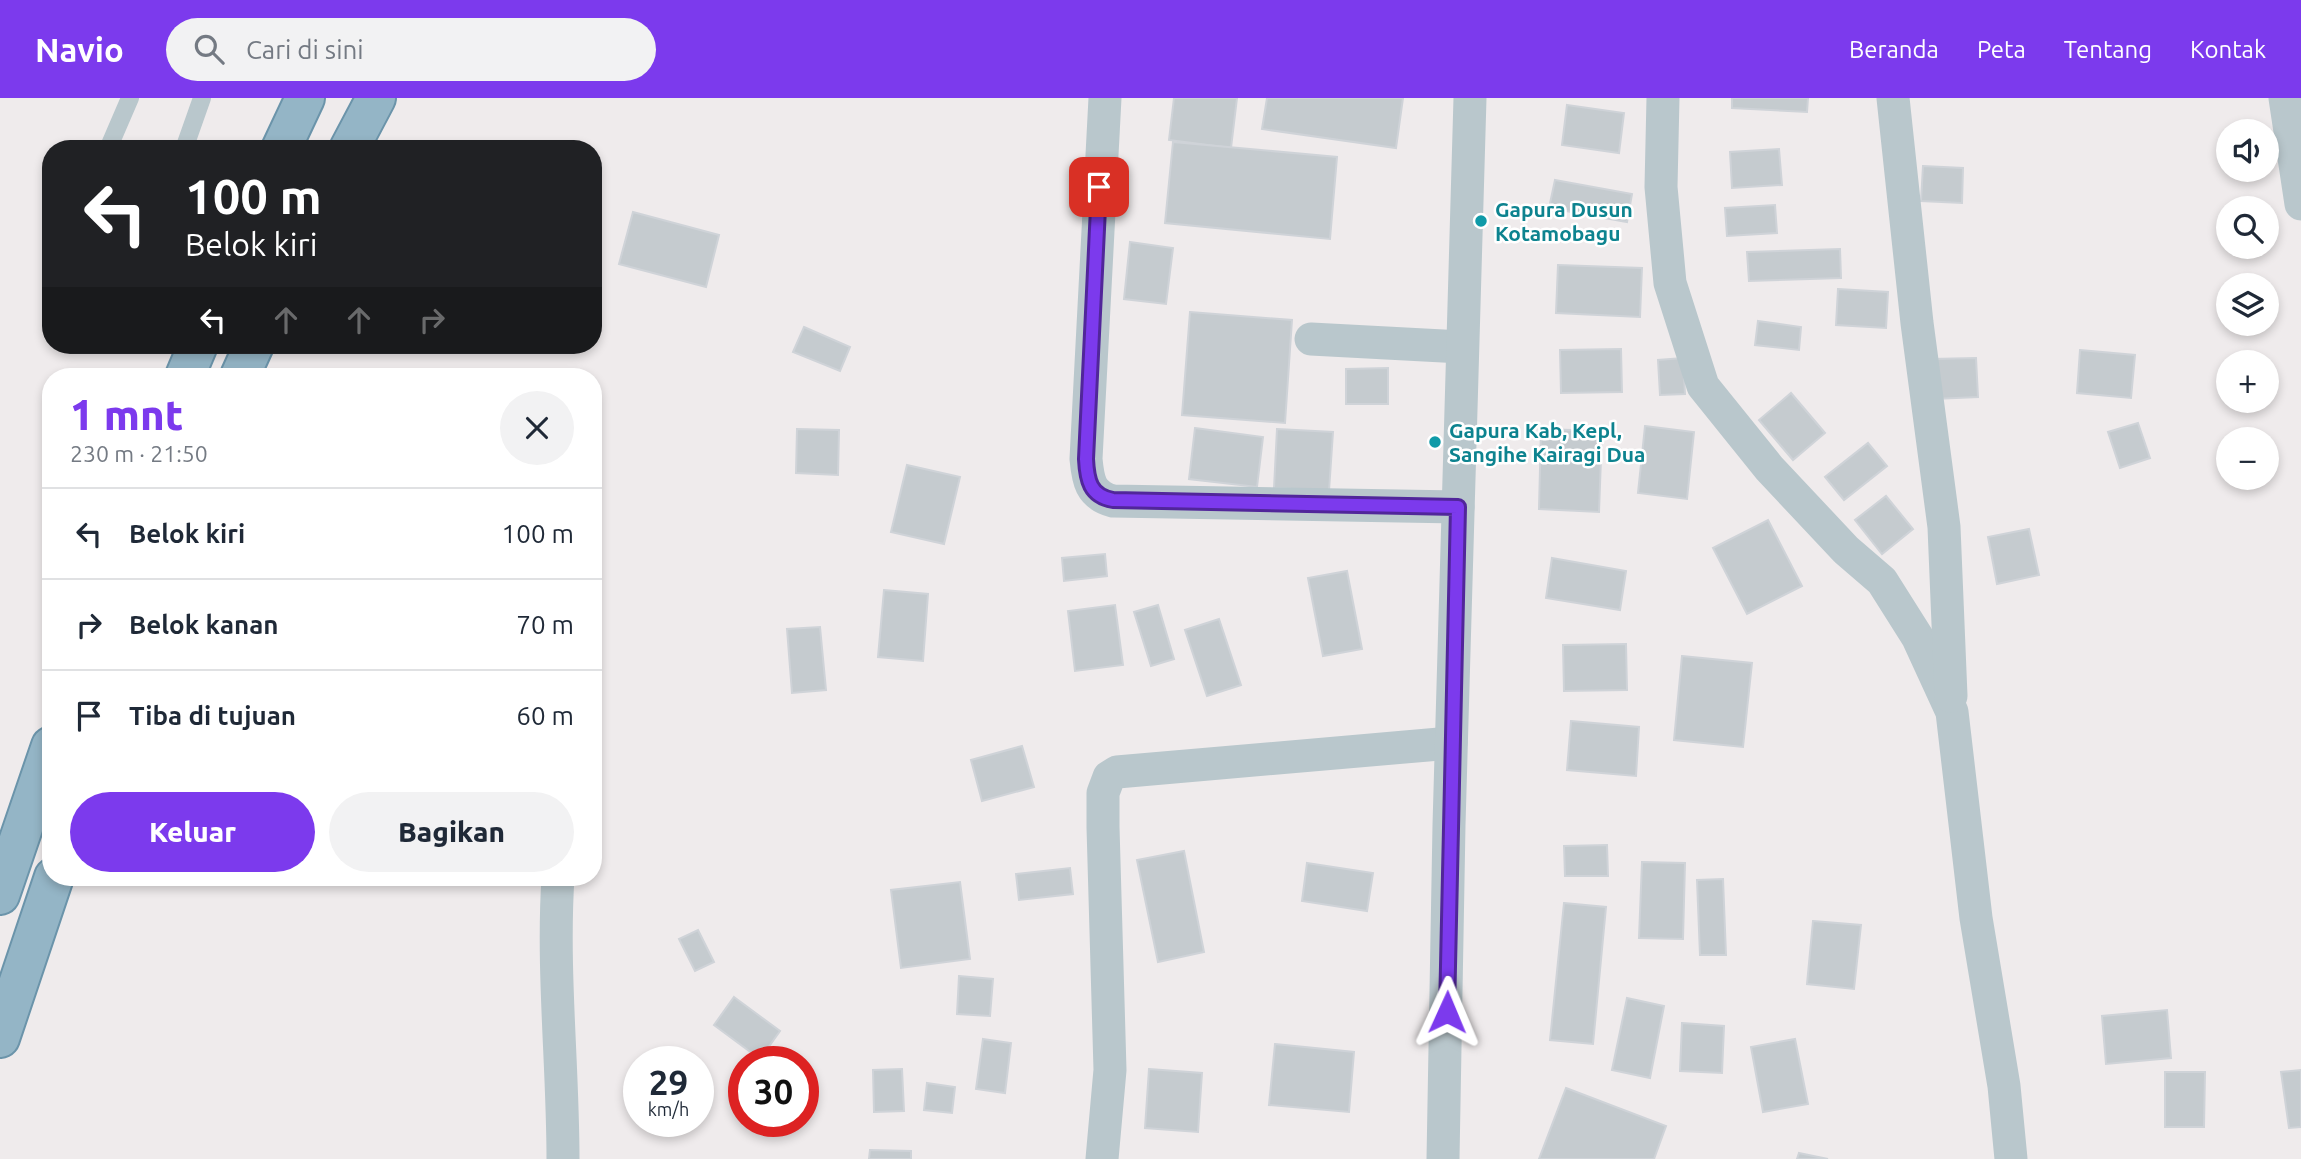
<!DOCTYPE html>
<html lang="id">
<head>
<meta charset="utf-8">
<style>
  body { margin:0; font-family:Ubuntu,sans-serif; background:#f2f2f3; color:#1f2937; height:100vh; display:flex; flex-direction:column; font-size:26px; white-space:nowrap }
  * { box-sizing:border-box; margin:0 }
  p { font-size:23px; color:#747a83 }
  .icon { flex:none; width:38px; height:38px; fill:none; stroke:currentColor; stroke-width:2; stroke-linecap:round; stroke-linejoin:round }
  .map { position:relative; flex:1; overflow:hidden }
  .drawer { position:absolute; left:42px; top:270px; width:560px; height:518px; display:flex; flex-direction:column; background:#fff; border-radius:28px; box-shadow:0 4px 10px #0003 }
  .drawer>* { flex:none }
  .top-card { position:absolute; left:42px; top:42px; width:560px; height:214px; border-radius:28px; box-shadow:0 4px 10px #0003; background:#202124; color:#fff; overflow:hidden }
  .controls { position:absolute; left:2216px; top:21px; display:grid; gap:14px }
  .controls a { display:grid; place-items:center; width:63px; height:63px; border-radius:50%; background:#fff; box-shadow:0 4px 10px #0003; font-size:35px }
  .speed { position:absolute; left:623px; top:948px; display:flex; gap:14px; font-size:35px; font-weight:700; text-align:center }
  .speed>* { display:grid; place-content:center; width:91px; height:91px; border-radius:50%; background:#fff; box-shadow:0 4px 10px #0003; line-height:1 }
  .speed small { font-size:18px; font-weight:400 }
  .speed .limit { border:10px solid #d22; background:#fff; color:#111 }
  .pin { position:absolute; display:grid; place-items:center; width:60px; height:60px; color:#fff; margin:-30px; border-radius:14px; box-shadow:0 4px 10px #0006 }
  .me { position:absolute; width:77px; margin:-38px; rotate:1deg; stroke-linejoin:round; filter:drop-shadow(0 0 5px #0008) }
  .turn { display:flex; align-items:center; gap:24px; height:147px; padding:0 28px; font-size:32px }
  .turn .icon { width:91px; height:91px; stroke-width:2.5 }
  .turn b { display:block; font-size:49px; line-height:60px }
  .lanes { display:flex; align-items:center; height:66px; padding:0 28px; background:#0003; justify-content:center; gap:35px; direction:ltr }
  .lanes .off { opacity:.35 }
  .round { display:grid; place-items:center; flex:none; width:74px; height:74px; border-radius:37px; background:#f2f2f3 }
  .head { display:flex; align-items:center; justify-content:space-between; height:119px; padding:0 28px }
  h1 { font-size:42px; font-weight:800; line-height:52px; color:#7c3aed }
  .action { display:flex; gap:14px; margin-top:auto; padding:14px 28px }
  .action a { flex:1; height:80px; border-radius:42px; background:#7c3aed; color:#fff; font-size:28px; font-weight:800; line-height:80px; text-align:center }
  .action a+a { background:#f2f2f3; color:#1f2937 }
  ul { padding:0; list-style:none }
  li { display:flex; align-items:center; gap:21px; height:91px; padding:0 28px; border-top:2px solid #e0e1e3 }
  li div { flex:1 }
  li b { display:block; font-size:26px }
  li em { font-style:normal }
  header { display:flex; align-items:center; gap:42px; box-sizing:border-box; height:98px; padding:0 35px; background:#7c3aed; color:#fff }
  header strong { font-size:33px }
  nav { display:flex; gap:38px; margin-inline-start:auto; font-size:24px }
  .search { width:490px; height:63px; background:#f2f2f3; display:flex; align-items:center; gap:18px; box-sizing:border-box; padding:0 24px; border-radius:38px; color:#747a83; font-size:26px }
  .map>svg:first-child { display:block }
  .building { fill:#c5cbcf; stroke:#cfd3d8; stroke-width:2 }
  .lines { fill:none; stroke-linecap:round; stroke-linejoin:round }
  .trunk-casing { stroke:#6b94aa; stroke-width:42 }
  .service { stroke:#b9c7cc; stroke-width:18 }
  .minor { stroke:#b9c7cc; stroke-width:33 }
  .trunk { stroke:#94b5c6; stroke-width:38 }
  .route-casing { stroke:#51269a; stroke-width:18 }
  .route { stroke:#7c3aed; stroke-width:12 }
  .culture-dot { fill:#0f9aa8; stroke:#fff; stroke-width:2.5 }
  .labels { text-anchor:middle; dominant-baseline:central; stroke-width:5; stroke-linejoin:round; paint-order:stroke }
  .culture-label { font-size:21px; font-weight:bold; fill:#0d838f; stroke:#fff; text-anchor:start }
</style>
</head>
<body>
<header>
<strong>Navio</strong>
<div class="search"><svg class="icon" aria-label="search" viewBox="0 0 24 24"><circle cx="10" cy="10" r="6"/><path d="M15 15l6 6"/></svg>Cari di sini</div>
<nav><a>Beranda</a><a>Peta</a><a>Tentang</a><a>Kontak</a></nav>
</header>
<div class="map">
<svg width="2301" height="1061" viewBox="0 0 2301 1061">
  <rect width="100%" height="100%" fill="#efebec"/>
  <g class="building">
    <path d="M1174 0H1237L1231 50 1169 42Z"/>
    <path d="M1267 0H1403L1396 50 1262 31Z"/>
    <path d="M1732 0H1808L1807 14 1732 10Z"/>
    <path d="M1567 7 1624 15 1619 55 1562 47Z"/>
    <path d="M1173 44 1337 59 1330 141 1165 125Z"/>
    <path d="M1779 51 1782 87 1732 90 1730 54Z"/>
    <path d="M1923 68 1963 70 1962 105 1921 103Z"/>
    <path d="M1555 82 1632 96 1627 124 1549 110Z"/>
    <path d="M1775 107 1777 135 1727 138 1725 110Z"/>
    <path d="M633 114 719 137 706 189 619 166Z"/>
    <path d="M1130 144 1173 150 1166 206 1124 201Z"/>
    <path d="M1840 151 1841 180 1749 183 1747 154Z"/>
    <path d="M1558 167 1642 170 1640 219 1556 215Z"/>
    <path d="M1838 191 1888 194 1886 230 1836 227Z"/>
    <path d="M1190 214 1292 222 1285 325 1182 317Z"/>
    <path d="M1758 223 1801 229 1799 252 1755 247Z"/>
    <path d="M804 229 850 249 840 273 793 254Z"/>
    <path d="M1621 251 1622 294 1561 295 1560 252Z"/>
    <path d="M2080 252 2135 257 2131 300 2077 295Z"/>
    <path d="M1683 260 1685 296 1660 297 1658 262Z"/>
    <path d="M1976 260 1978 299 1934 301 1932 261Z"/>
    <path d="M1388 270V306H1346V271Z"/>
    <path d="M1791 295 1825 335 1793 362 1759 322Z"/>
    <path d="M2138 325 2150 360 2120 370 2108 334Z"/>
    <path d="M1645 328 1694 334 1687 401 1638 395Z"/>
    <path d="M1195 330 1263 339 1257 389 1189 381Z"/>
    <path d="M797 331 839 332 838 377 796 375Z"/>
    <path d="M1277 331 1333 334 1329 393 1274 390Z"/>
    <path d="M1541 331 1602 333 1599 414 1539 411Z"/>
    <path d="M1868 345 1887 368 1844 402 1825 379Z"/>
    <path d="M907 367 960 379 944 446 891 434Z"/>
    <path d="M1886 398 1913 431 1882 456 1855 422Z"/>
    <path d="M1768 422 1802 488 1747 516 1713 450Z"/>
    <path d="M2029 431 2039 477 1997 486 1988 439Z"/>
    <path d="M1105 456 1107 478 1064 483 1062 460Z"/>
    <path d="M1552 460 1626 473 1620 512 1546 500Z"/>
    <path d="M1347 473 1362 551 1323 558 1308 480Z"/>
    <path d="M884 492 928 496 923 563 878 559Z"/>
    <path d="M1115 507 1123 567 1075 573 1068 513Z"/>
    <path d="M1158 507 1174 561 1151 568 1134 514Z"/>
    <path d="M1219 521 1241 587 1207 598 1185 532Z"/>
    <path d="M820 529 826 592 792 595 787 531Z"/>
    <path d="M1626 546 1627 592 1564 593 1563 547Z"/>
    <path d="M1682 558 1752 565 1743 649 1674 642Z"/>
    <path d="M1571 623 1639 629 1636 678 1567 672Z"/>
    <path d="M1022 648 1034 689 982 703 971 662Z"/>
    <path d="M1607 747 1608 778H1565L1564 748Z"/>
    <path d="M1184 753 1204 854 1158 864 1137 762Z"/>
    <path d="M1642 764 1685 765 1683 841 1639 840Z"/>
    <path d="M1307 765 1373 775 1367 813 1302 803Z"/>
    <path d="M1070 770 1073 796 1019 802 1016 776Z"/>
    <path d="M1723 781 1726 857H1700L1697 782Z"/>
    <path d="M960 784 970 861 901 870 891 792Z"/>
    <path d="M1564 805 1606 809 1593 946 1550 942Z"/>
    <path d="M1813 823 1861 827 1854 891 1807 886Z"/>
    <path d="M698 832 714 864 695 873 679 841Z"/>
    <path d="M959 878 993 881 990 918 957 916Z"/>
    <path d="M734 899 780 933 760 961 714 927Z"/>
    <path d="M1627 900 1664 908 1650 980 1612 972Z"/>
    <path d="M2167 912 2171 960 2106 966 2102 918Z"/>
    <path d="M1682 925 1724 928 1722 975 1680 973Z"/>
    <path d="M983 941 1011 945 1005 995 976 991Z"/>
    <path d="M1795 941 1808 1006 1763 1014 1751 949Z"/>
    <path d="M1275 946 1354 954 1349 1014 1269 1007Z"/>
    <path d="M902 971 904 1013 874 1014 873 972Z"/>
    <path d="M1149 971 1202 975 1198 1034 1145 1030Z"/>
    <path d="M2301 972V1029L2289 1030 2281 974Z"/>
    <path d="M2165 974H2205L2204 1029H2165Z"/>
    <path d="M927 985 955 989 952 1015 924 1012Z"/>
    <path d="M1566 990 1666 1028 1654 1061H1539Z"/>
    <path d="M870 1052 911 1053V1061H869Z"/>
    <path d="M1799 1055 1828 1061H1797Z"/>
  </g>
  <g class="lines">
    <g class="trunk-casing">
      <g id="trunk">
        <path d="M281 51 305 0"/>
        <path d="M349 51 376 0"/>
        <path d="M185 278 198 247"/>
        <path d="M240 278 254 247"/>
        <path d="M0 797 51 648"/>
        <path d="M0 940 54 779"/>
      </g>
    </g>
    <g class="service">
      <path d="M108 51 130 0"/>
      <path d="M184 51 202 0"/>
    </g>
    <g class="minor">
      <path d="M1105 0 1086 361C1088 382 1090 397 1113 403L1458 409"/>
      <path d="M1663 0 1661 89 1670 185 1703 288 1769 370 1846 452 1882 483 1918 540 1952 614 1976 820 2004 988 2011 1061"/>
      <path d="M1893 0 1917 225 1944 429 1951 598"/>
      <path d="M2285 0 2301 106"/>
      <path d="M1311 241 1462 249"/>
      <path d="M558 779C552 873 563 967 563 1061"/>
      <path d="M1102 1061 1110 972 1103 729V695L1109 679 1117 674 1451 645"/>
      <path d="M1443 1061 1449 727 1470 0"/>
    </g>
    <use href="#trunk" class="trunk"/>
  </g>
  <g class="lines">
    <g class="route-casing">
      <path id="route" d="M1099 89 1086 361C1087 382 1090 398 1113 402L1458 409 1447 914"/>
    </g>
    <use href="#route" class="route"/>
  </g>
  <g class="culture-dot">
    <circle cx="1481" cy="123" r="7"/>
    <circle cx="1435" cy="344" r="7"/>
  </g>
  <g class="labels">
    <g class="culture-label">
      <text x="1495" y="111">Gapura Dusun<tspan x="1495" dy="24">Kotamobagu</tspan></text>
      <text x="1449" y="332">Gapura Kab, Kepl,<tspan x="1449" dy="24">Sangihe Kairagi Dua</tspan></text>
    </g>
  </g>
</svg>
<div class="controls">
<a><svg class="icon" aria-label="sound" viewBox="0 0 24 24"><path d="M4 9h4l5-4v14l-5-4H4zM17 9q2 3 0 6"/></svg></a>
<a><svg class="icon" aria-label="search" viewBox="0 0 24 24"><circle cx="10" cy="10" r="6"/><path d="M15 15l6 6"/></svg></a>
<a><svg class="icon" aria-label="layers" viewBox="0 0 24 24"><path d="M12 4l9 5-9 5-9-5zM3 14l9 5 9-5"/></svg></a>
<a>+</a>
<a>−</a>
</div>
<div class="speed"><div>29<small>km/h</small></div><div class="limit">30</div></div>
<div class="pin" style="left:1099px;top:89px;background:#d93025"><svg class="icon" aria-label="arrive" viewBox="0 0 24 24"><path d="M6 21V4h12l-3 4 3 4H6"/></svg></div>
<svg class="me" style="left:1447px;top:914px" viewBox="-20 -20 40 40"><path d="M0-17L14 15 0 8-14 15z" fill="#7c3aed" stroke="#fff" stroke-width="4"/></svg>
<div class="top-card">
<div class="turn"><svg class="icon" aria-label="left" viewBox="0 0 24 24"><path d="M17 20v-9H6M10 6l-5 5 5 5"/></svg><div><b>100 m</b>Belok kiri</div></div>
<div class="lanes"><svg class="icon" aria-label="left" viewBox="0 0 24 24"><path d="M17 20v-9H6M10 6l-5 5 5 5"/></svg><svg class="icon off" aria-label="ahead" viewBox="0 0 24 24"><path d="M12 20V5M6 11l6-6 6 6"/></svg><svg class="icon off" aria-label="ahead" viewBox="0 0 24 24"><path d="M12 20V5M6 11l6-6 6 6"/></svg><svg class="icon off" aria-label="right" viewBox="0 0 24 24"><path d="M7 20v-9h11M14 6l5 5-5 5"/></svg></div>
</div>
<section class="drawer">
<div class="head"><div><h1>1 mnt</h1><p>230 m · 21:50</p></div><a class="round"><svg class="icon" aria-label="close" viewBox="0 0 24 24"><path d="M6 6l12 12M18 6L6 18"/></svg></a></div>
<ul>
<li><svg class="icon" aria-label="left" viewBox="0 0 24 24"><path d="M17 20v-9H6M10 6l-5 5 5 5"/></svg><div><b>Belok kiri</b></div><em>100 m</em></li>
<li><svg class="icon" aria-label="right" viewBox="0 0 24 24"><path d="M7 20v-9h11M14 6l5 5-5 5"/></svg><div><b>Belok kanan</b></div><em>70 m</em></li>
<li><svg class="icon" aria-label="arrive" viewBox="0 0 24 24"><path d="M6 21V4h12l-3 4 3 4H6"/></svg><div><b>Tiba di tujuan</b></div><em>60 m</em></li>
</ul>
<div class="action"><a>Keluar</a><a>Bagikan</a></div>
</section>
</div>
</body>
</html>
